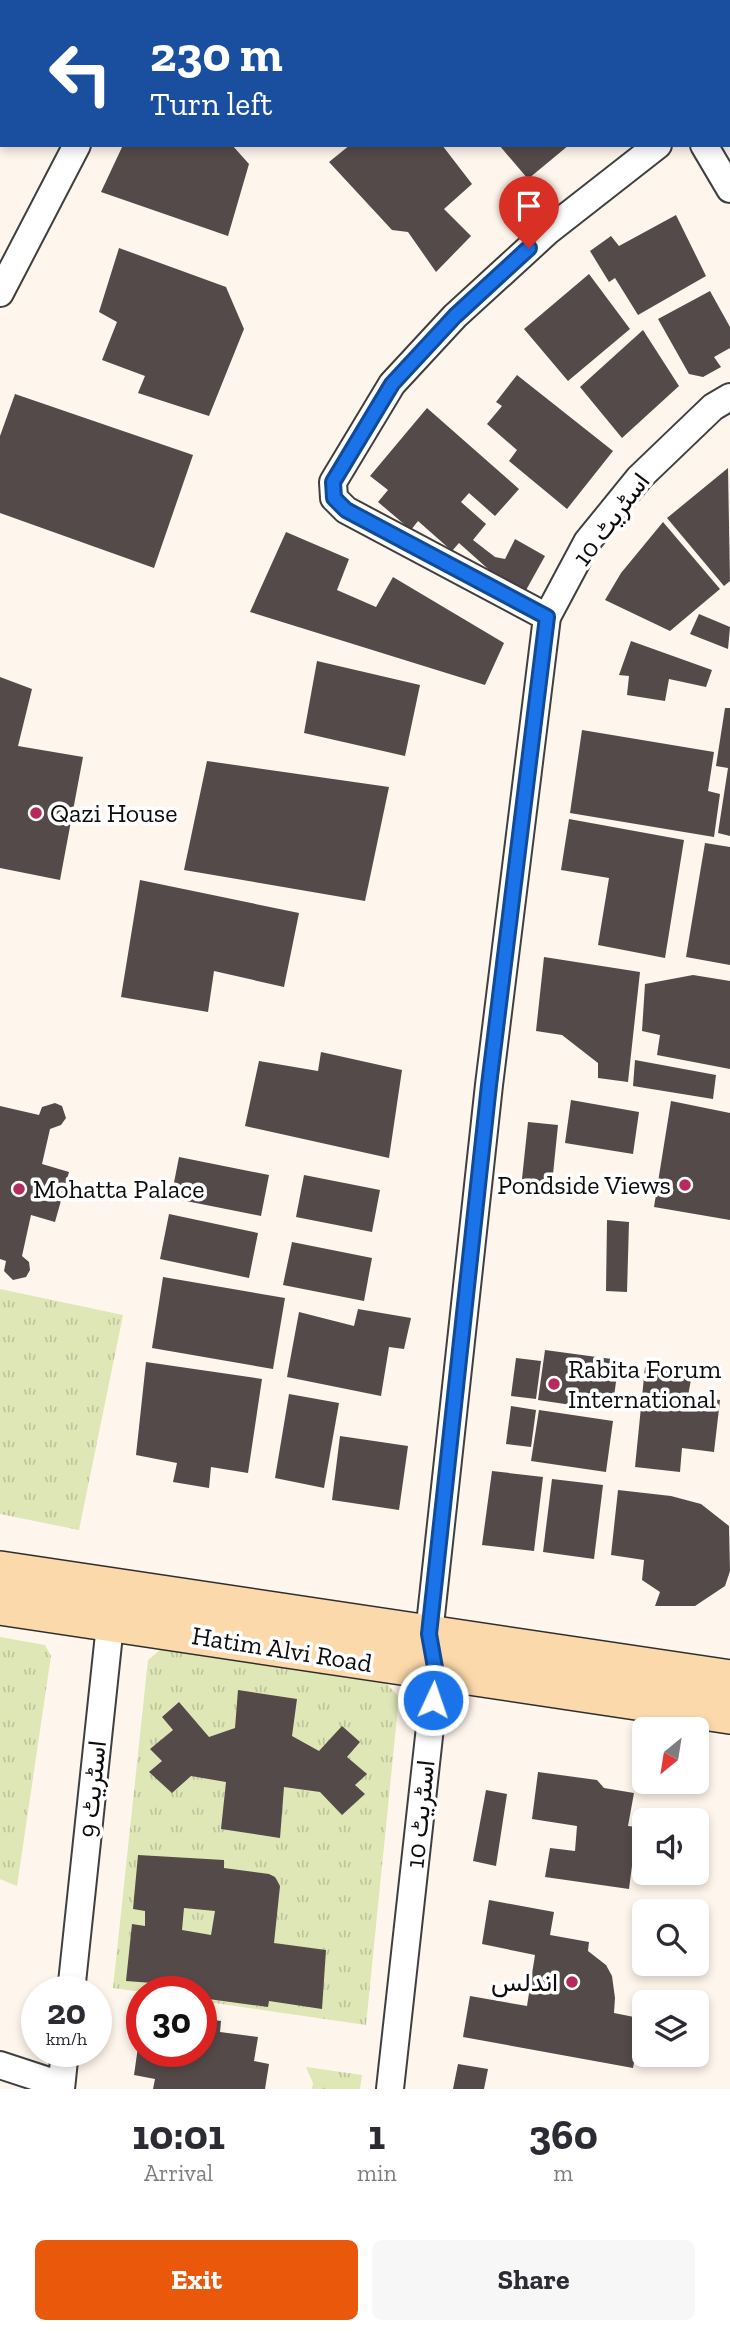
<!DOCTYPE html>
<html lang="en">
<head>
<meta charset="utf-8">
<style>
  body { margin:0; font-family:"Zilla Slab",Vazirmatn,serif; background:#f7f7f7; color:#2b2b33; height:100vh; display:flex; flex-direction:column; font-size:26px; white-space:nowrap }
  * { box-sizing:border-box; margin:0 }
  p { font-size:23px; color:#7c7c81 }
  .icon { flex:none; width:38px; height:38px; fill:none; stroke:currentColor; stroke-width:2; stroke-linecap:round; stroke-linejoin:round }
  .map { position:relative; height:2089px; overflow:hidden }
  .details { display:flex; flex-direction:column; background:#fff; flex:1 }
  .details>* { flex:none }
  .hud { position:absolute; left:0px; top:0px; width:732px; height:147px; box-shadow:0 4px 10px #0003; background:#1a4fa0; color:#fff; overflow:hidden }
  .needle { width:46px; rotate:210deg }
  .tools { position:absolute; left:632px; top:1717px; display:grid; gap:14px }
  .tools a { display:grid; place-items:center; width:77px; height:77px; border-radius:10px; background:#fff; box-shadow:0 4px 10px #0003; font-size:35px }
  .speed { position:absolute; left:21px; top:1976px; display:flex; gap:14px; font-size:35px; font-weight:700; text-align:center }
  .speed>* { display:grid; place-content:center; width:91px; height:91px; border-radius:50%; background:#fff; box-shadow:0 4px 10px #0003; line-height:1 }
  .speed small { font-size:18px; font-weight:400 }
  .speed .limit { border:10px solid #d22; background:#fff; color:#111 }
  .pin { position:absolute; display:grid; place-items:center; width:60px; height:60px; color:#fff; margin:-72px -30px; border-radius:50% 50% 50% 0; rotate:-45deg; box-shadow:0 0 7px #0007 }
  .pin .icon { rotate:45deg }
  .me { position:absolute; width:77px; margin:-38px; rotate:3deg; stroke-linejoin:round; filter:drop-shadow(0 0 5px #0008) }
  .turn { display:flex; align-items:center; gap:24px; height:147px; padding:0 35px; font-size:32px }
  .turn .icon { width:91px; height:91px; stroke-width:2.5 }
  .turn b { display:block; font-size:49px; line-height:60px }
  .eta { display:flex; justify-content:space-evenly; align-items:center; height:119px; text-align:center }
  .eta b { font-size:42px; font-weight:700; line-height:49px }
  .action { display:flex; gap:14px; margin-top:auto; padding:14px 35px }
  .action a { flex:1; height:80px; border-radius:10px; background:#ea580c; color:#fff; font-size:28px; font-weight:700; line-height:80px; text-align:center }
  .action a+a { background:#f7f7f7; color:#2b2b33 }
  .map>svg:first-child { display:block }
  .grass { fill:url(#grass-tufts) }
  .building { fill:#544a49; fill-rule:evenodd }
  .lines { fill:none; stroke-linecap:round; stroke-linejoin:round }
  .street-casing { stroke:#3f3f3f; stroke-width:30 }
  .secondary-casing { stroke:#2e2e2e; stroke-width:40 }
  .street { stroke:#fff; stroke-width:26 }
  .secondary { stroke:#fcd9aa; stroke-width:37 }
  .route-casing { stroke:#114b97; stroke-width:18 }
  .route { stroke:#1a73e8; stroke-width:12 }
  .poi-dot { fill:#b62a5d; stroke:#fff; stroke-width:2.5 }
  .labels { text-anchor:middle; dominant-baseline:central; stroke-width:7; stroke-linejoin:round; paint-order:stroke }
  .street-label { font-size:26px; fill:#0c0c0c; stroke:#fff }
  .poi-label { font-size:26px; fill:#0c0c0c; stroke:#fff; text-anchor:start }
</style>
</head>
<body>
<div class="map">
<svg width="730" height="2089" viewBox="0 0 730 2089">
  <defs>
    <pattern id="grass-tufts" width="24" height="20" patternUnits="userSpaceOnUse" patternTransform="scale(1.75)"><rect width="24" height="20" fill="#dfe7b7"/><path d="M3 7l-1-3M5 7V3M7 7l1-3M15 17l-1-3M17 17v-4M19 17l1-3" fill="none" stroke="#bec59c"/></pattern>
  </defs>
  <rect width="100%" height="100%" fill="#fef5ec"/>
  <g class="grass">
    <path d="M0 1289 123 1315 79 1530 0 1514Z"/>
    <path d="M0 1637 45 1645 51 1656 17 1886 0 1879Z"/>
    <path d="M161 1649 387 1684 399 1697 366 2025 201 2001V1992H142L113 1988 148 1660Z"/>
    <path d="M306 2067 362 2075 360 2089H312L313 2083Z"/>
  </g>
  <g class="building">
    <path d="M123 145H232L249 164 228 236 101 192Z"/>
    <path d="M350 145H442L472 184 444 209 471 236 436 272 408 232 392 230 329 162Z"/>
    <path d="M499 145H569L528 179Z"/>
    <path d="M676 215 706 276 638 315 615 278 609 282 590 251 611 236 619 246Z"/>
    <path d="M119 248 226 287 244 329 209 416 138 393 145 376 102 360 117 322 99 312Z"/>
    <path d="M589 274 630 329 568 381 524 329Z"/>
    <path d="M710 291 730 327V348L714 357 721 367 703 377 689 374 658 319Z"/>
    <path d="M643 330 679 386 622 438 580 387Z"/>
    <path d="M517 375 613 451 567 509 509 461 517 450 487 424 502 406 496 402Z"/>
    <path d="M15 394 193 455 154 568 0 513V436Z"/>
    <path d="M427 408 519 489 495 516 469 493 461 502 486 524 473 540 495 557 505 559 515 539 545 556 525 592 496 576 459 543 452 551 418 521 411 530 378 502 388 490 370 476Z"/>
    <path d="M728 468 730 581 724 586 667 518Z"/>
    <path d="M663 522 720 589 670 631 605 600 621 573Z"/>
    <path d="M286 532 349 559 337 590 376 607 393 577 504 643 485 685 250 612Z"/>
    <path d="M699 614 730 627 728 649 690 634Z"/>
    <path d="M631 641 712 670 706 687 669 679 665 701 627 695 629 676 619 675Z"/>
    <path d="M317 661 420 685 405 756 304 733Z"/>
    <path d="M0 677 32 689 18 746 83 757 60 880 0 868Z"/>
    <path d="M725 708H730V836L718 833 728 768 716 766Z"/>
    <path d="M582 730 714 752 708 791 720 794 714 837 570 813Z"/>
    <path d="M207 761 389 787 365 901 184 870Z"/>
    <path d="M569 819 684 840 665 958 598 945 609 878 561 870Z"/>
    <path d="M705 843 730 847V965L686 957Z"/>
    <path d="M140 880 299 913 284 987 214 971 208 1012 121 997Z"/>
    <path d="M544 957 640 972 628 1082 598 1078V1063L562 1035 536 1031Z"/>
    <path d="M693 975 730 981V1069L657 1055 660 1035 642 1031 645 984Z"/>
    <path d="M321 1052 402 1070 389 1158 245 1126 259 1061 318 1071Z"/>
    <path d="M635 1060 716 1075 713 1099 633 1086Z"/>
    <path d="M571 1100 639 1112 633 1154 565 1143Z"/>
    <path d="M671 1101 730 1113V1220L654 1207Z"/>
    <path d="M55 1103 62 1106 66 1118 61 1125 50 1129 42 1164 69 1172 55 1222 31 1215 22 1256 29 1262 30 1270 26 1277 13 1280 4 1271 6 1261 0 1259V1106L39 1115 42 1107Z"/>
    <path d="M528 1122 558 1125 552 1184 522 1179Z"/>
    <path d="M179 1157 269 1175 261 1216 171 1198Z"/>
    <path d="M304 1175 380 1190 372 1232 296 1217Z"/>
    <path d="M169 1214 258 1233 249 1278 160 1259Z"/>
    <path d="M607 1220 629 1222 627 1292 606 1291Z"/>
    <path d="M292 1242 372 1258 364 1301 283 1285Z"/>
    <path d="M163 1277 285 1298 273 1369 152 1348Z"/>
    <path d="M358 1309 411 1318 404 1349 389 1347 381 1396 287 1377 299 1312 354 1326Z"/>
    <path d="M545 1350 619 1360 612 1411 538 1400Z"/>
    <path d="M516 1358 541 1361 536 1399 511 1396Z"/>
    <path d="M146 1362 262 1379 248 1473 211 1467 209 1488 173 1482 177 1463 136 1455Z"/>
    <path d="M645 1367 692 1374 688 1396 720 1400 714 1452 682 1448 680 1472 635 1467Z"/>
    <path d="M289 1394 339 1403 324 1488 275 1478Z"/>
    <path d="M511 1406 536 1410 531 1447 506 1444Z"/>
    <path d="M539 1410 613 1421 606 1472 531 1461Z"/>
    <path d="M340 1436 408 1446 399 1510 332 1500Z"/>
    <path d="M492 1471 543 1477 534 1551 482 1545Z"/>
    <path d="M552 1479 603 1485 594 1559 543 1552Z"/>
    <path d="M618 1490 671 1496 701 1504 729 1526 730 1571 725 1586 695 1606H655L660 1592 642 1580 644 1560 611 1555Z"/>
    <path d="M238 1690 297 1699 292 1736 319 1751 342 1726 360 1742 347 1757 367 1774 355 1785 365 1794 342 1815 320 1792 284 1787 280 1838 221 1829 226 1782 191 1776 172 1793 149 1772 162 1761 150 1749 173 1730 162 1717 179 1702 209 1737 235 1728Z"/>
    <path d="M538 1772 597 1780 604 1788 634 1793 628 1826 637 1827 629 1889 545 1877 550 1848 575 1851 577 1826 532 1819Z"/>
    <path d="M486 1790 507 1794 496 1866 473 1861Z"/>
    <path d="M138 1855 224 1860V1868L269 1874 275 1877 280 1886 274 1943 326 1950 322 2009 269 2001 268 2007 201 1998V1992H177L178 1985 126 1981 132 1924 145 1926V1911L133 1909ZM184 1908 215 1911 211 1935 182 1930Z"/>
    <path d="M489 1900 554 1912 550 1935 589 1942 588 1951 606 1965 612 1976 615 1998 614 2013 644 2019V2053L636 2052 633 2068 463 2037 470 1996 527 2006 535 1955 482 1944Z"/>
    <path d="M201 2018 221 2021 220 2032 258 2037 254 2061 269 2064 265 2089H153L155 2079 134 2075 140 2033 142 2051H201Z"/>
    <path d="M458 2064 488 2069 484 2089H453Z"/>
  </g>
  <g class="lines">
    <g class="street-casing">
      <g id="street">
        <path d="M87 0 90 2"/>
        <path d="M655 0V2"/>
        <path d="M413 2 415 0"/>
        <path d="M704 145 730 189"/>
        <path d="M0 293 77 145"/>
        <path d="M547 617 346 510 334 498 333 482 392 384 455 316 548 231 658 145"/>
        <path d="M71 1992 112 1606"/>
        <path d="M0 2065 61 2085"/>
        <path d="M61 2089 65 2051"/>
        <path d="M390 2089 436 1673 429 1634 489 1085 547 617 587 542 639 478 713 407 730 397"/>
      </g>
    </g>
    <g class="secondary-casing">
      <g id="secondary">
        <path d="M0 1570 730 1679"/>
        <path d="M0 1606 730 1715"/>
      </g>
    </g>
    <use href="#street" class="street"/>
    <use href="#secondary" class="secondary"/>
  </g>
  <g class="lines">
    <g class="route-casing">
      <path id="route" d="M433 1700 436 1673 429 1634 489 1085 547 617 346 510 334 498 333 482 392 384 455 316 529 248"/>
    </g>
    <use href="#route" class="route"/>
  </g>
  <g class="poi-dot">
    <circle cx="36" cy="813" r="7"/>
    <circle cx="685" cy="1185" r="7"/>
    <circle cx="19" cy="1189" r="7"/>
    <circle cx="554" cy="1384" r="7"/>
    <circle cx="572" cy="1982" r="7"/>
  </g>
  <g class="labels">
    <g class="street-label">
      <text transform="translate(611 519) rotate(-53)">اسٹریٹ 10</text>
      <text transform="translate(282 1649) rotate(9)">Hatim Alvi Road</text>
      <text transform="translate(92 1789) rotate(-84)">اسٹریٹ 9</text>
      <text transform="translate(420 1814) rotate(-84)">اسٹریٹ 10</text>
    </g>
    <g class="poi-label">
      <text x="50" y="813">Qazi House</text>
      <text x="671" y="1185" text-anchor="end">Pondside Views</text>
      <text x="33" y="1189">Mohatta Palace</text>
      <text x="568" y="1369">Rabita Forum<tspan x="568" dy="30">International</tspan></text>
      <text x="558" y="1982" text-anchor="end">اندلس</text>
    </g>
  </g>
</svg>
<div class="tools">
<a><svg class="needle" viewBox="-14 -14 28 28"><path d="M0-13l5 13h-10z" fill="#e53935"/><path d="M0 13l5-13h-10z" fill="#7c7c81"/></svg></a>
<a><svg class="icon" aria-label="sound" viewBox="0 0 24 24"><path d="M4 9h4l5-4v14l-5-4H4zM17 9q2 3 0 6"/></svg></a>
<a><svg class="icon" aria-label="search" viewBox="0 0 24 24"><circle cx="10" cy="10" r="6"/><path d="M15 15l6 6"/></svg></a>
<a><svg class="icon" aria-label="layers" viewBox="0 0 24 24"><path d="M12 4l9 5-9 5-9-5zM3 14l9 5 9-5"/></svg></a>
</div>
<div class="speed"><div>20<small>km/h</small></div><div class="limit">30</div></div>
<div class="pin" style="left:529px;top:248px;background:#d93025"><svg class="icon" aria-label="arrive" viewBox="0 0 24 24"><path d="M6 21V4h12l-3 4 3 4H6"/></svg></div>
<svg class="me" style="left:433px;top:1700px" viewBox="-20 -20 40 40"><circle r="17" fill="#1a73e8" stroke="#fff" stroke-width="3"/><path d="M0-11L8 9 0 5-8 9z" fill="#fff"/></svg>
<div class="hud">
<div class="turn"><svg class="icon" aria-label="left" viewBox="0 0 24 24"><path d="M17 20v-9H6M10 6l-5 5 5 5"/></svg><div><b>230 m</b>Turn left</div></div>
</div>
</div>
<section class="details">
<div class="eta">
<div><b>10:01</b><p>Arrival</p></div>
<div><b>1</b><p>min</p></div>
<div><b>360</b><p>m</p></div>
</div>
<div class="action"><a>Exit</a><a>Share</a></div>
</section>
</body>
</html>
